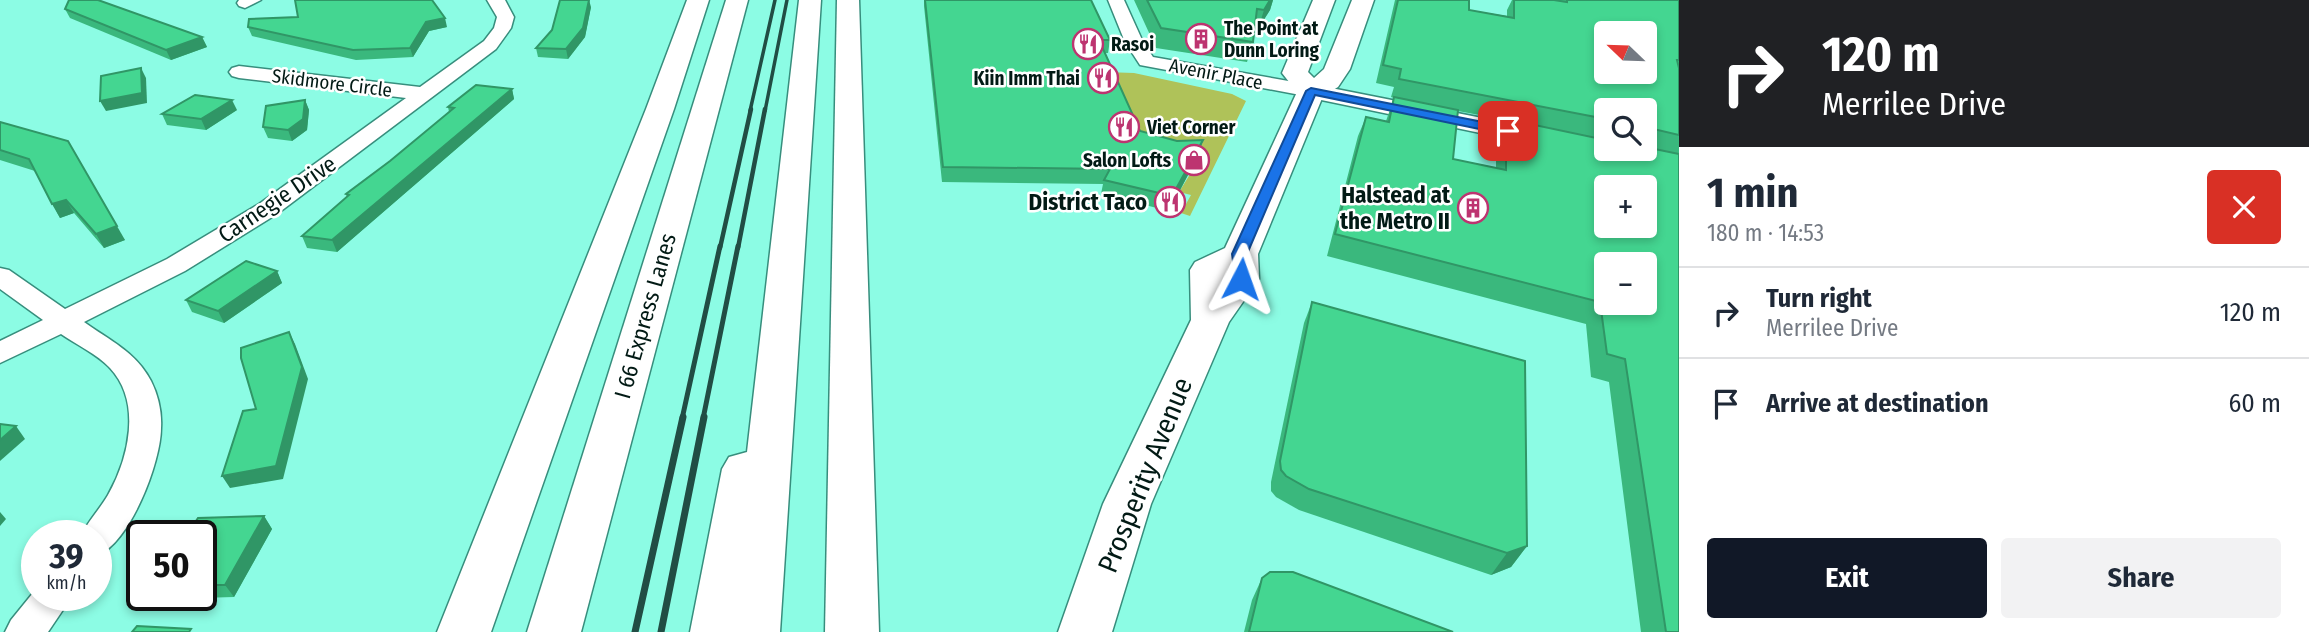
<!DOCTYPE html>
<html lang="en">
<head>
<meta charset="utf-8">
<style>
  body { margin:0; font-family:"Fira Sans Condensed",sans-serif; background:#f2f2f3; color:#1f2937; height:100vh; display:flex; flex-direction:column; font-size:26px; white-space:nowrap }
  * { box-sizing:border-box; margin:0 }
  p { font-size:23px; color:#747a83 }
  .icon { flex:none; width:38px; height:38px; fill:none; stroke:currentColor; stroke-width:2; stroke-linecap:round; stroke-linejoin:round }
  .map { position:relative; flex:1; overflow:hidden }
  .panel { display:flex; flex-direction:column; background:#fff; width:630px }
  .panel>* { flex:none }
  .banner { background:#202124; color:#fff; overflow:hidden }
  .needle { width:46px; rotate:293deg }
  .fabs { position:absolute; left:1594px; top:21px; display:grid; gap:14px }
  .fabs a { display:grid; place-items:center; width:63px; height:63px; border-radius:7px; background:#fff; box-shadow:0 4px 10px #0003; font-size:35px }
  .speed { position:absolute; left:21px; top:520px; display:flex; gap:14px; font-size:35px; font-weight:700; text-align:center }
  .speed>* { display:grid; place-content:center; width:91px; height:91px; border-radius:50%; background:#fff; box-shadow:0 4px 10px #0003; line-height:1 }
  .speed small { font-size:18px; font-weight:400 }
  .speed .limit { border:4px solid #111; border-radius:10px; background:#fff; color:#111 }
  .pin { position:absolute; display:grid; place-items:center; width:60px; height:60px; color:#fff; margin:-30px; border-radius:14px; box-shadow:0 4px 10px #0006 }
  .me { position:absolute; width:77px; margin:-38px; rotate:4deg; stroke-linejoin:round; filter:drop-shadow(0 0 5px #0008) }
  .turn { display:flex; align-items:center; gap:24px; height:147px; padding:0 28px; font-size:32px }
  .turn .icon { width:91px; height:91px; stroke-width:2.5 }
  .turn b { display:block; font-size:49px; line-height:60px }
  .round { display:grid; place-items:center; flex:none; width:74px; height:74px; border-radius:7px; background:#f2f2f3 }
  .headline { display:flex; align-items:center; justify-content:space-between; height:119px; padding:0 28px }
  h1 { font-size:42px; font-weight:700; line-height:52px }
  .cta { display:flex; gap:14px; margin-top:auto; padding:14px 28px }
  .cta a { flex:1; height:80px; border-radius:7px; background:#111827; color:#fff; font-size:28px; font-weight:700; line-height:80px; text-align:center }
  .cta a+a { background:#f2f2f3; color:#1f2937 }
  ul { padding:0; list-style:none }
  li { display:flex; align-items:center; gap:21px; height:91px; padding:0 28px; border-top:2px solid #e0e1e3 }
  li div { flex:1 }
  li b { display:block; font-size:26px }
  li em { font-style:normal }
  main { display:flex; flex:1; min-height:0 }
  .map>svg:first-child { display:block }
  .green { fill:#afc259 }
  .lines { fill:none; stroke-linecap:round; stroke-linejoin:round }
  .minor-casing { stroke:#378e7d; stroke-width:3 }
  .tertiary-casing { stroke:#378e7d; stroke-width:3 }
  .secondary-casing { stroke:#378e7d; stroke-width:3 }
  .motorway-casing { stroke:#378e7d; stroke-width:3 }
  .minor { fill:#fff; fill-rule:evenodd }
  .tertiary { fill:#fff; fill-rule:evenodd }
  .secondary { fill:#fff; fill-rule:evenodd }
  .motorway { fill:#fff; fill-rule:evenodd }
  .rail-far3 { stroke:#214d44; stroke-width:3.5 }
  .rail-far2 { stroke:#214d44; stroke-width:4.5 }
  .rail-far1 { stroke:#214d44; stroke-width:5 }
  .rail { stroke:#214d44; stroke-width:7 }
  .wall { fill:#3ab87d; fill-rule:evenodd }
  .shaded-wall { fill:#309666 }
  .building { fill:#44d691; stroke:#309666; stroke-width:2; fill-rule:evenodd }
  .route { fill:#1a73e8; stroke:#114b97; stroke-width:2 }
  .labels { text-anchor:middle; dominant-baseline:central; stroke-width:5; stroke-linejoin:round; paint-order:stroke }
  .far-poi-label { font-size:19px; font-weight:bold; fill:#021a15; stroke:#fff; text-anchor:start }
  .far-street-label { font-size:19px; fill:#021a15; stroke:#fff }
  .poi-label { font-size:23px; font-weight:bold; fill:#021a15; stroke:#fff; text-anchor:end }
  .street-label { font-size:23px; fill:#021a15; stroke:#fff }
  .near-street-label { font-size:28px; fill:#021a15; stroke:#fff }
</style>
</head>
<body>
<main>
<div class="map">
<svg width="1679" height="632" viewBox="0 0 1679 632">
  <rect width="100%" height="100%" fill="#8cfce4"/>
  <path class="green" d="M1105 72 1134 73 1232 94 1246 101 1190 216 1181 213 1191 195 1179 192 1197 163 1191 157 1137 145Z"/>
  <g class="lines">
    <g class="minor-casing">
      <g id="minor">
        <path d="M239 0H261L245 8 239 6 237 3Z"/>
        <path d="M487 0H505L514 17 511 28 496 49 277 214 185 271 84 322C109 340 136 352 151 381 158 395 162 412 161 428 161 462 130 544 96 556V536H81C88 521 100 509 108 495 129 458 142 402 110 368 97 354 77 345 61 334L0 363V341L43 320 0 289V268L9 270 65 309 167 259 259 204 406 98 239 78 232 76 229 72 232 68 239 66 420 87 484 41 494 28 497 17Z"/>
        <path d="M1108 0H1124L1143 42 1153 57 1311 85 1321 91 1311 97 1140 65 1125 42Z"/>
        <path d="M37 588V595H73L48 632H5L11 620Z"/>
      </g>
    </g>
    <g class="tertiary-casing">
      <path id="tertiary" d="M1311 84 1548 131 1557 133 1561 139 1557 145 1548 147 1302 96 1299 91 1302 86Z"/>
    </g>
    <g class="secondary-casing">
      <path id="secondary" d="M1313 0H1335L1308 72 1314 78 1324 69 1352 0H1374L1350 69 1338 87 1323 96 1258 254 1259 279 1229 322 1151 504 1112 632H1058L1103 504 1191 320 1190 270 1195 262 1225 248 1297 92 1282 73Z"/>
    </g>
    <g class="motorway-casing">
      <g id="motorway">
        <path d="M687 0H709L674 109 491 632H437L646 109Z"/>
        <path d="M726 0H748L581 632H527Z"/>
        <path d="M799 0H821L780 632H690L722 469 729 457 747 452Z"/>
        <path d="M837 0H859L879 632H825Z"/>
      </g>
    </g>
    <use href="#minor" class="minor"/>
    <use href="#tertiary" class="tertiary"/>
    <use href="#secondary" class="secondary"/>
    <use href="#motorway" class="motorway"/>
    <g class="rail-far3">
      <path d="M750 111 775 0"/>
      <path d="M765 111 787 0"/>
    </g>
    <g class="rail-far2">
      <path d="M720 248 751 109"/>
      <path d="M738 248 765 109"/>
    </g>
    <g class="rail-far1">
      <path d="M682 419 720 246"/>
      <path d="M703 419 738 246"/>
    </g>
    <g class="rail">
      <path d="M635 632 683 417"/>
      <path d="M661 632 704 417"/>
    </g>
  </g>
  <g class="wall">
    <path d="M924 0H1091L1110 40 1108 53H1105L1140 131 1199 154 1169 211 1101 194 1103 184 942 182 924 6Z"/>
    <path d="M1134 0H1273L1270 10 1258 29H1254L1253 42 1247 62 1156 48Z"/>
    <path d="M1395 0H1469V10L1507 16V10L1512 0H1679V632H1641L1609 382 1591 377 1586 324 1327 256 1358 136 1366 117 1386 121 1394 98 1391 97 1394 87 1376 83ZM1606 110H1645V149H1606ZM1458 111 1506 120 1496 139V168L1453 159Z"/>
    <path d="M591 7 585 37 568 59 538 57 536 48Z"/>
    <path d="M65 9 202 37 207 47 171 60 70 18Z"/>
    <path d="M248 27H447L429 31 413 57 356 60 252 36Z"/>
    <path d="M512 89 514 99 337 252 307 248 302 236 347 197 346 194 390 161 449 112 448 107Z"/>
    <path d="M305 100 309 110 307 130 292 141 268 138 263 127Z"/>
    <path d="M237 110 206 130 167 125 162 114Z"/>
    <path d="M0 122 125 240 104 248 74 213 60 218 35 171 0 160Z"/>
    <path d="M277 271 282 283 224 323 192 312 186 300Z"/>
    <path d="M1312 302 1527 546 1511 567 1491 575 1299 510 1276 497 1271 491V482L1304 323Z"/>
    <path d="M264 516 272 529 234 597 164 599 161 595H201V536Z"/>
    <path d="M1262 578 1453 632H1244L1252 600Z"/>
  </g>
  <g class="shaded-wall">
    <path d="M589 0 591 7 585 37 568 59 566 49Z"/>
    <path d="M1270 0H1273L1270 10 1258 29 1264 10Z"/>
    <path d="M445 18 447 27 429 31 413 57 410 48 426 22Z"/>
    <path d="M202 37 207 47 171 60 166 50Z"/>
    <path d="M141 68 146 78 147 103 106 111 100 101Z"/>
    <path d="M512 89 514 99 337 252 332 240Z"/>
    <path d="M232 100 237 110 206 130 201 119Z"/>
    <path d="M305 100 309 110 307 130 292 141 288 130Z"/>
    <path d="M1203 140 1199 154 1169 211 1172 196Z"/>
    <path d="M68 141 125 240 104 248 96 234Z"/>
    <path d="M66 200 74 213 60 218 52 204Z"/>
    <path d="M277 271 282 283 224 323 218 311Z"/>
    <path d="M289 332 295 344 308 379 283 479 230 488 222 476 276 466Z"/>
    <path d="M16 426 25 439 0 461V440Z"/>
    <path d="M0 512 6 519 0 526Z"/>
    <path d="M264 516 272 529 234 597 225 585Z"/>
    <path d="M1527 546 1511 567 1491 575 1507 553Z"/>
  </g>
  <g class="building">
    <path d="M69 0H98L202 37 166 50 65 9Z"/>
    <path d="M295 0H432L445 18 426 22 410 48 353 50 248 27 249 19 298 17Z"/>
    <path d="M560 0H589L583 28 566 49 536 48 552 30Z"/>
    <path d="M925 0H1091L1110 40H1099L1140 131 1177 141 1203 140 1172 196 1104 180 1110 169 943 167Z"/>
    <path d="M1147 0H1270L1264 10 1257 9 1253 42 1161 28Z"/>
    <path d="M1398 0H1469V10L1514 18V0H1554L1567 2V0H1679V60H1677L1679 68V135L1645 127V110H1606V119L1399 79 1401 69 1383 65ZM1606 33H1645V72H1606Z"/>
    <path d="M141 68 142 93 100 101 101 76Z"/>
    <path d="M476 85 512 89 332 240 302 236 349 195 346 194 390 161 454 108 448 107Z"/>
    <path d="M195 95 232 100 201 119 162 114Z"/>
    <path d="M1394 97 1458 110 1453 159 1506 170V119L1606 140V149H1645V147L1679 154V632H1666L1625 359 1607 354 1600 302 1335 234 1366 117 1389 122ZM1606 187H1645V226H1606ZM1606 264H1645V303H1606Z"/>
    <path d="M305 100 303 119 288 130 263 127 266 106Z"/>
    <path d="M0 122 68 141 117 226 96 234 66 200 52 204 29 159 0 150Z"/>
    <path d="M246 261 277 271 218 311 186 300Z"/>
    <path d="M1312 302 1525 361 1527 546 1507 553 1309 489 1286 476 1281 470 1280 461Z"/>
    <path d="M289 332 302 367 276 466 222 476 243 411 256 409 241 358V348Z"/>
    <path d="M0 424 16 426 0 440Z"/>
    <path d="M264 516 225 585H201V536H186L198 518Z"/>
    <path d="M1270 572H1293L1453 632H1249L1262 578Z"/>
    <path d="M137 626 191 629 189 632H132Z"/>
  </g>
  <path class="route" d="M1311 88 1508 127 1515 131 1508 135 1315 95 1247 254 1249 279 1247 282H1236L1232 254 1306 91Z"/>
  <defs>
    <g id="building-ring" transform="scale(1.575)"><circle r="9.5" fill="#fff" stroke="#bd3470" stroke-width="1.5"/><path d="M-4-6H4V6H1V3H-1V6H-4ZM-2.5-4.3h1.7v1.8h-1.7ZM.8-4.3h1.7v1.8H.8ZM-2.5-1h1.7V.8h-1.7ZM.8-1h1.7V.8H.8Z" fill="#bd3470"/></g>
    <g id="restaurant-ring" transform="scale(1.575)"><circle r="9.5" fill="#fff" stroke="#bd3470" stroke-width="1.5"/><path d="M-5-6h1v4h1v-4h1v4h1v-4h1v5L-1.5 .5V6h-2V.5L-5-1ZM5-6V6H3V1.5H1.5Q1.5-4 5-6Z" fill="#bd3470"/></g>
    <g id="shop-ring" transform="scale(1.575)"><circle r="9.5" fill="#fff" stroke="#bd3470" stroke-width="1.5"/><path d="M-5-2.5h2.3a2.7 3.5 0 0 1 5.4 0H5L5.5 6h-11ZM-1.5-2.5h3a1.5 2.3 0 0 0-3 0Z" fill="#bd3470"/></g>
  </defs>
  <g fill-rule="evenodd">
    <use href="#building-ring" x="1201" y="39"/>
    <use href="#restaurant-ring" x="1088" y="44"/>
    <use href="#restaurant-ring" x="1103" y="78"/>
    <use href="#restaurant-ring" x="1124" y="127"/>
    <use href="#shop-ring" x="1194" y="160"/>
    <use href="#restaurant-ring" x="1170" y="202"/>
    <use href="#building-ring" x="1473" y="208"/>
  </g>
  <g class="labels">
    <g class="far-poi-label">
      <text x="1224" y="28">The Point at<tspan x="1224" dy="22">Dunn Loring</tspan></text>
      <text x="1111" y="44">Rasoi</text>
      <text x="1080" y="78" text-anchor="end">Kiin Imm Thai</text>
      <text x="1147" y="127">Viet Corner</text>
      <text x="1171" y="160" text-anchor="end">Salon Lofts</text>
    </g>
    <g class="far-street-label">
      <text transform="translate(1216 74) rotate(11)">Avenir Place</text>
      <text transform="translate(332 83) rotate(7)">Skidmore Circle</text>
    </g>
    <g class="poi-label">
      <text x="1450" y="195">Halstead at<tspan x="1450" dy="26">the Metro II</tspan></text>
      <text x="1147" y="202">District Taco</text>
    </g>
    <g class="street-label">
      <text transform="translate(277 199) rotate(-34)">Carnegie Drive</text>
      <text transform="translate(645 316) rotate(-74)">I 66 Express Lanes</text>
    </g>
    <g class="near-street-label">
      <text transform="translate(1145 475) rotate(-68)">Prosperity Avenue</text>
    </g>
  </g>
</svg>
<div class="fabs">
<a><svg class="needle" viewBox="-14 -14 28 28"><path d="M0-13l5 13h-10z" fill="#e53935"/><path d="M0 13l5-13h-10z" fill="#747a83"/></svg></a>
<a><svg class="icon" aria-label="search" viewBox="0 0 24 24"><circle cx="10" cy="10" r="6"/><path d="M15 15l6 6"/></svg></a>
<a>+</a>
<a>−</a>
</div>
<div class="speed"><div>39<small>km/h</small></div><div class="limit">50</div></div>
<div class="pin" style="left:1508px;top:131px;background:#d93025"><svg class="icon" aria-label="arrive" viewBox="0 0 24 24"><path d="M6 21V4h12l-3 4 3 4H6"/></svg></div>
<svg class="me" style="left:1241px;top:279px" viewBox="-20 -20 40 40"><path d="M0-17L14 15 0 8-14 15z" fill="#1a73e8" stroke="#fff" stroke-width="4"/></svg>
</div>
<section class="panel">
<div class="banner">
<div class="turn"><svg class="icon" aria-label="right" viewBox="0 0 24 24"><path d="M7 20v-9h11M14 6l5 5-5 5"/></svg><div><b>120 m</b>Merrilee Drive</div></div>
</div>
<div class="headline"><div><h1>1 min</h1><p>180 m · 14:53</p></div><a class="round" style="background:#d93025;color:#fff"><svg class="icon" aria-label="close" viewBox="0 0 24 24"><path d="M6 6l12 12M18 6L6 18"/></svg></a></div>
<ul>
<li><svg class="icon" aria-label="right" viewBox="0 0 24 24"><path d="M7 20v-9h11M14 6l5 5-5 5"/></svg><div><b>Turn right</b><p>Merrilee Drive</p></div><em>120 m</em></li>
<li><svg class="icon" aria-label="arrive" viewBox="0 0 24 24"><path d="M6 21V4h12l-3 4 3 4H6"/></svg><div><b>Arrive at destination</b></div><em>60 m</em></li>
</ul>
<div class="cta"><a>Exit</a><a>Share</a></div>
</section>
</main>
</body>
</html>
